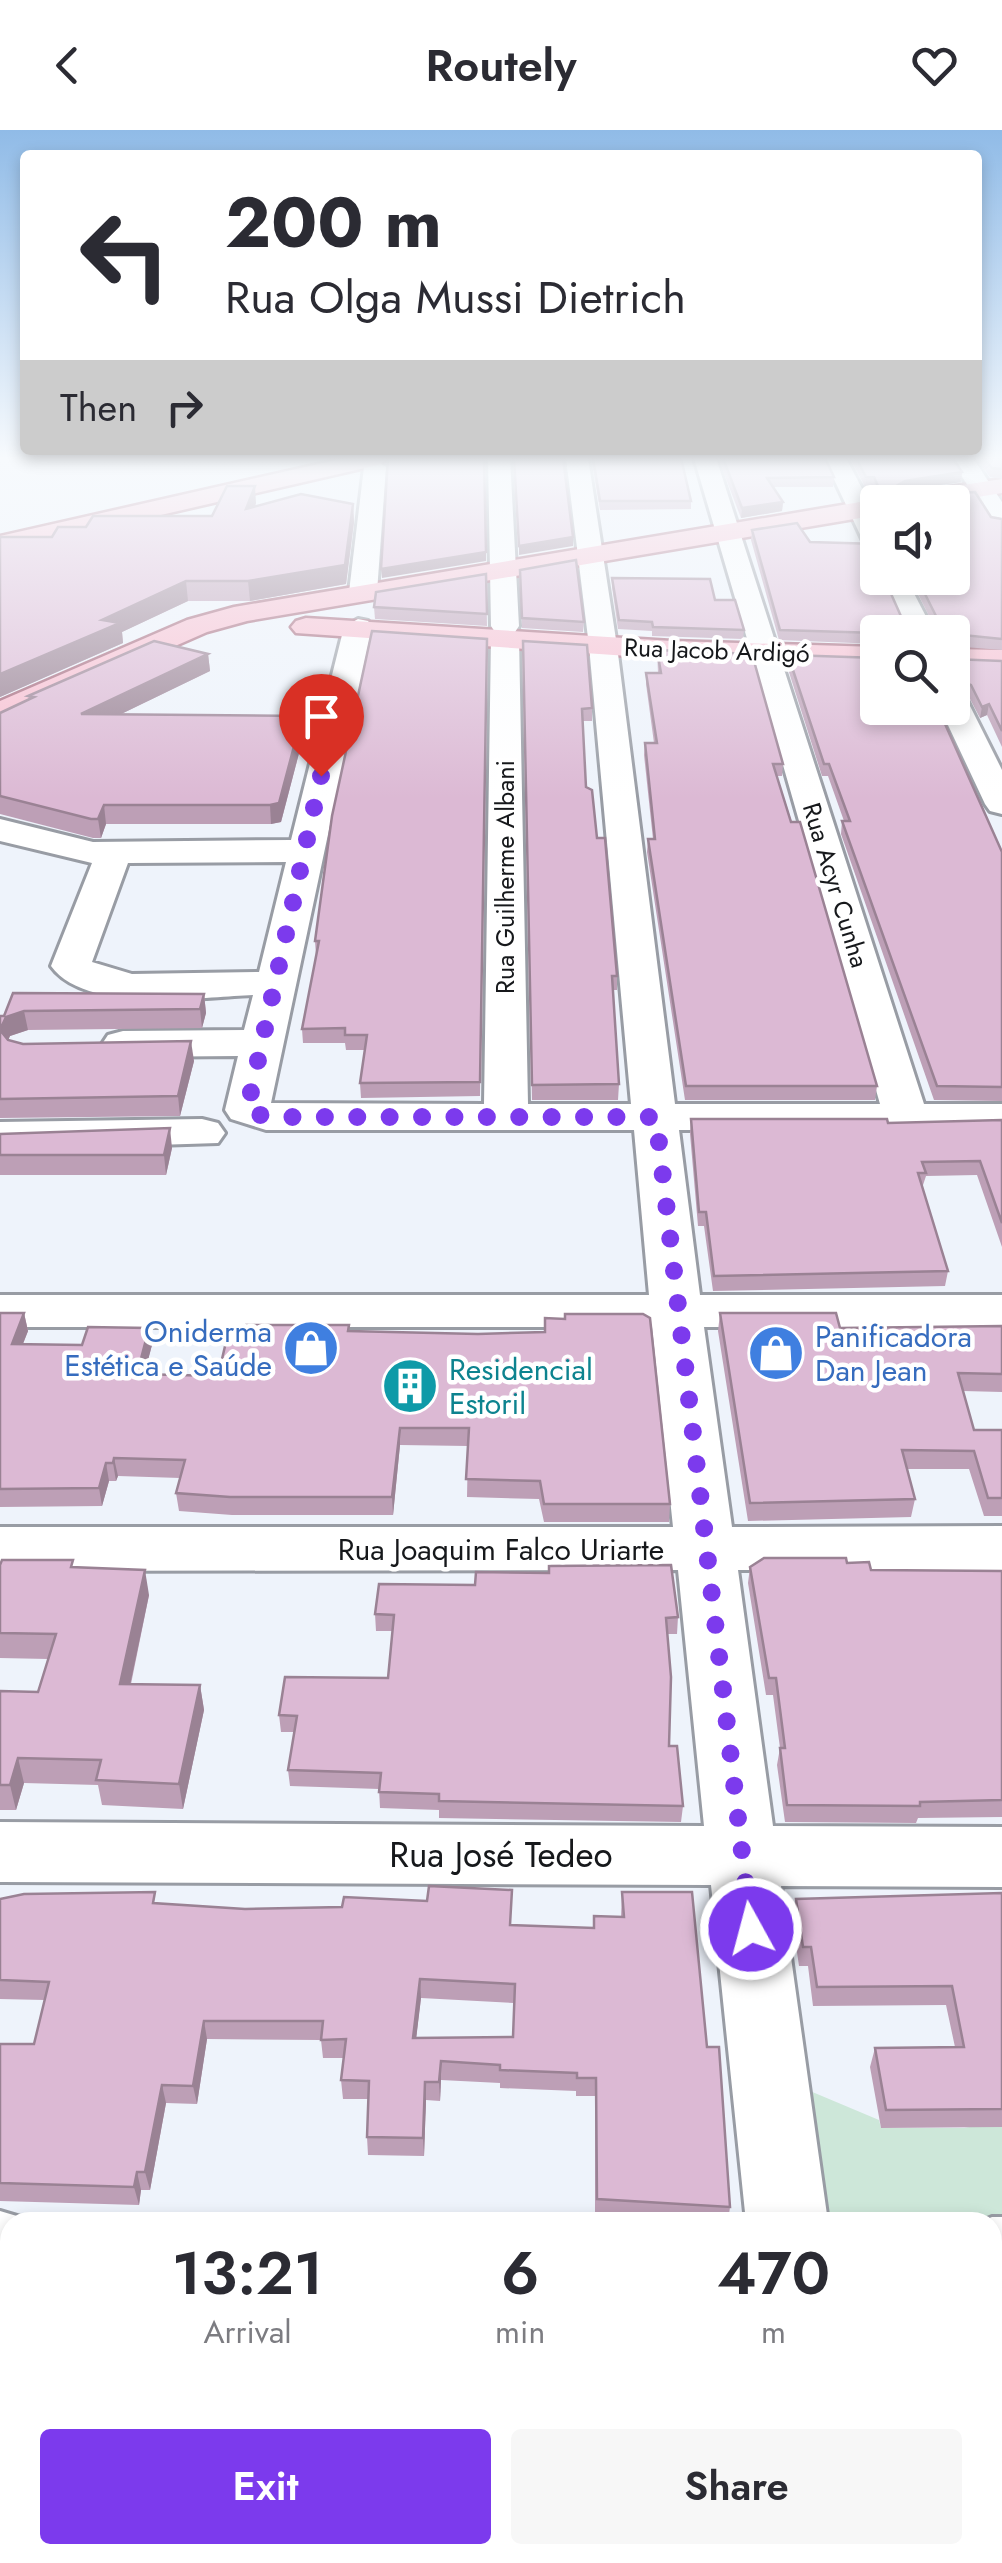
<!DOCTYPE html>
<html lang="en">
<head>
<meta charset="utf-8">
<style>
  body { margin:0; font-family:Jost,sans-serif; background:#f7f7f7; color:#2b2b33; height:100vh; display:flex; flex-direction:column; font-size:38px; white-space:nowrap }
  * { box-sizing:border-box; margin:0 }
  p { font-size:32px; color:#7c7c81 }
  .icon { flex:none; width:55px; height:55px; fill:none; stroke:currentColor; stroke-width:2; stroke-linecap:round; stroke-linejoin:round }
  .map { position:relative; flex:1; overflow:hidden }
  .panel { position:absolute; left:0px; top:2082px; width:1002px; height:352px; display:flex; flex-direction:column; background:#fff; border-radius:30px 30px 0 0; box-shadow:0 5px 15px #0003 }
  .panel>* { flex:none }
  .hud { position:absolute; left:20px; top:20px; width:962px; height:305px; border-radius:10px; box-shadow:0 5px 15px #0003; background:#fff; color:#2b2b33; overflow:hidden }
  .tools { position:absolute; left:860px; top:355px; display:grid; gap:20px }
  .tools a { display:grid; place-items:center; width:110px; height:110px; border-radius:10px; background:#fff; box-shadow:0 5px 15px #0003; font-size:50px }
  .pin { position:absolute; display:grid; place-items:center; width:85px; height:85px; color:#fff; margin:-102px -42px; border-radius:50% 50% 50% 0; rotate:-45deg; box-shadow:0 0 10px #0007 }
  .pin .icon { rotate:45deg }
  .me { position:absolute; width:110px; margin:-55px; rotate:353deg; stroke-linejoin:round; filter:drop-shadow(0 0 8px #0008) }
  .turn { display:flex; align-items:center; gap:35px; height:210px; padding:0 40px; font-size:45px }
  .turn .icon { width:130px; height:130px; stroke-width:2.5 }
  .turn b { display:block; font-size:70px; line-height:85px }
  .then { display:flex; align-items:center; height:95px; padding:0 40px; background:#0003; gap:20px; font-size:38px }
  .eta { display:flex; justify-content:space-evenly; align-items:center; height:170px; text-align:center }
  .eta b { font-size:60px; font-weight:600; line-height:70px }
  .cta { display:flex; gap:20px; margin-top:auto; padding:20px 40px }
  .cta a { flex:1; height:115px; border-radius:10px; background:#7c3aed; color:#fff; font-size:40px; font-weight:600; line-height:115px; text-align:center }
  .cta a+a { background:#f7f7f7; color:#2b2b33 }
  header { display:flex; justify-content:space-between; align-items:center; height:130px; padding:0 40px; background:#fff; font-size:45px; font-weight:600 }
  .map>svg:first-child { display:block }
  .green { fill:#cde7d9 }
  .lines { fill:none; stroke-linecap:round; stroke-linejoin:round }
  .minor-casing { stroke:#989ca4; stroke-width:6 }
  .major-casing { stroke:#a6687c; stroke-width:5 }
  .minor { fill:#fff; fill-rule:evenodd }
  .major { fill:#f8bed0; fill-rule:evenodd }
  .wall { fill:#bd9fb6; fill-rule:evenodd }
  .shaded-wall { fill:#9a8294 }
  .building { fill:#dcb9d4; stroke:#9a8294; stroke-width:2.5; fill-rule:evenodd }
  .route { stroke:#7c3aed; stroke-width:18; stroke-dasharray:0 32.4 }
  .labels { text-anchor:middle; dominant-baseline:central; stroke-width:9; stroke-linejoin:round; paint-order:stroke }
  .far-street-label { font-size:25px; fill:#16181b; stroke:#fff }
  .shop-label { font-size:30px; fill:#366cbe; stroke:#fff; text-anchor:end }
  .culture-label { font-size:30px; fill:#0d838f; stroke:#fff; text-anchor:start }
  .street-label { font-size:30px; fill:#16181b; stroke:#fff }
  .near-street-label { font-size:35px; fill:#16181b; stroke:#fff }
</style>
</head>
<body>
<header><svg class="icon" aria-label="back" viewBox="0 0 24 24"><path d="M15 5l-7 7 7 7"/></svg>Routely<svg class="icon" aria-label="heart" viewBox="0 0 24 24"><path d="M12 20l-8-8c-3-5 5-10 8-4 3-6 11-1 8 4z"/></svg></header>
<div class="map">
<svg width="1002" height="2433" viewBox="0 0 1002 2433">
  <rect width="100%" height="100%" fill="#eef3fb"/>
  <path class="green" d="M810 1961 879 1990 881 1998H964L1002 1991V2099L992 2092H826Z"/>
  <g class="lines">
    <g class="minor-casing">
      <g id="minor">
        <path d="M488 328H510L519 496 515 502 519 508 528 974H631L589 516 566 328H588L617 516 675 974H880L751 523 754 519 748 512 694 328H716L924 974H1002V1000H679L700 1165H1002V1197H704L732 1397 1002 1396V1440H738L773 1696 1002 1697V1757L781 1756 828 2092H746L711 1755 0 1752V1692L704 1696 678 1440 0 1441V1397H673L652 1197H0V1165H649L634 1000H266L231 989 225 980 238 926 123 927 108 923 102 914 108 905 123 901 244 900 253 865C201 867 85 884 51 836L92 733 0 711V689L93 712 291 710 344 497 358 489 368 491 372 497 271 973 484 974 491 508 495 502 491 496ZM286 732 259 842 132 844 92 832 128 733Z"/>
        <path d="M824 328H846L878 389V423L865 415Z"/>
        <path d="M950 328H973L1002 372V397L993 395Z"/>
        <path d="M375 330 386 337 377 462 363 470 349 462 364 337Z"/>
        <path d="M880 448H906L934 502H906Z"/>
        <path d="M952 561 967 570 1002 640V684L990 681 985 674 940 578H952Z"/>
        <path d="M202 989 218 993 225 1003 218 1013 0 1020V992Z"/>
        <path d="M0 2081 37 2092H10V2165H0Z"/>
        <path d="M992 2087H1002V2171H992V2092H980Z"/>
        <path d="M772 2425H866L867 2433H773Z"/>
      </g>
    </g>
    <g class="major-casing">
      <g id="major">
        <path d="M345 328H389L378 335 0 422V406Z"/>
        <path d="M1002 349V363L947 372H891L904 364Z"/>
        <path d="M878 369 888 372H878V385L247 491 207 502 0 593V571L187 490 234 477Z"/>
        <path d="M306 488 672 511 878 517V535L672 529 296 503 291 497 296 491Z"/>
        <path d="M952 519 1002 520V538L952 537Z"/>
      </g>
    </g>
    <use href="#minor" class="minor"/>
    <use href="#major" class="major"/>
  </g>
  <g class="wall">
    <path d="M591 328H681L691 371V379L600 380Z"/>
    <path d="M718 328H825L834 347 833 357H773L783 372 782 381 741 388Z"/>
    <path d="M850 328H953L962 342 961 352 903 360 894 366 975 362 991 387 1002 389V520L952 516V502H878V514L779 510 751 410 752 400 797 393 810 412 878 414V448H884L904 493 932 492 910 448H952V372H882L883 367 877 365 873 356 865 357Z"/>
    <path d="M976 328H1002V349L990 347Z"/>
    <path d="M256 373 255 376 353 374 354 392 346 454 250 471H188L122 502 123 513 0 567V407H52L86 397 212 386Z"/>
    <path d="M520 440 584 492 583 502 522 498Z"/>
    <path d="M486 444 487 496 375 489 374 477Z"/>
    <path d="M612 448 715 470 744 500 743 509 652 506V501L618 499 612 457Z"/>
    <path d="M487 509 480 966 361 968 360 953 365 920H346L345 913H303L302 899 316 825 315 811Z"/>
    <path d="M523 511 592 578V591H583L586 657 597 708 617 846V860H612L619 954 618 970H532Z"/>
    <path d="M657 520 783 634 782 646H777L877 956 875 970H685L647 722 648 709H653L644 625 645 613H654L646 554V543H658Z"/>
    <path d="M208 524 210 541 121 584 304 604 281 692 271 694H106L101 708H93L0 684V583L29 570 28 566Z"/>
    <path d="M788 525 948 601 1002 722V971L934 970 841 704 842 691H844L828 646H822L787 536Z"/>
    <path d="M952 529 1002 531V617L987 585 980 588 969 567 952 560Z"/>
    <path d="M13 863 204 864 206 883 202 898 28 900 10 906 8 910 23 914 194 931 180 986 0 988V886H4Z"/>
    <path d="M691 989 888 993 1002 990V1117L977 1045 926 1046 922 1058 948 1141 945 1156 713 1161 704 1096H698L690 1004Z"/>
    <path d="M0 1004 172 1018 166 1045H0Z"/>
    <path d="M0 1183H24L28 1201 23 1214 152 1215 144 1244 218 1246 243 1212 349 1201 670 1374 669 1392H544L539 1369 467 1367 468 1316 400 1315 393 1385H232L179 1381 176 1363 180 1348 118 1346 116 1351H109L102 1376 0 1377Z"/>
    <path d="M720 1183 840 1198 1002 1196V1262L963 1261 974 1300H1002V1386H984L969 1339H907L915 1369 911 1387 748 1391 718 1201Z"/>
    <path d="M847 1433 871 1440 1002 1441V1687L918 1688 916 1693 785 1692 777 1635 780 1618 773 1565H766L748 1453 750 1437Z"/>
    <path d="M0 1435 74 1437 149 1465 131 1554 200 1555 204 1580 183 1679 102 1675 98 1655 24 1653 16 1680H0V1561L38 1562 48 1529 0 1528Z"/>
    <path d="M375 1484 678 1487 677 1504H667L669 1616 683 1676 681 1692 439 1688V1680L380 1678 379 1659 290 1656 288 1640 294 1602H281L279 1585 388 1548 393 1501H376Z"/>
    <path d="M622 1762 707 1917 730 2077 728 2092H688L595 2087V1966H576V1961L500 1958V1953L441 1950 440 1971 426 1970 424 2026 368 2025 367 2007 369 1969H343L341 1950 344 1928H323L321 1910 207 1909 197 1974 166 1973 150 2060H141L139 2075 0 2071V1914H34L45 1870 0 1869V1769L157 1774 511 1795 593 1798 594 1786 621 1787ZM421 1868 514 1873 513 1907 416 1908Z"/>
    <path d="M1002 1763V1997L881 1998 870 1937 875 1918 955 1917 946 1875 813 1876 808 1836H799L792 1788 796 1769Z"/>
    <path d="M182 2425H381L377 2433H181Z"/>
    <path d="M904 2425H992L1002 2433H905Z"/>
  </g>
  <g class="shaded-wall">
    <path d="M962 342 961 352 903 360 889 369 891 359 905 351Z"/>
    <path d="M255 356 256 373 248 397 246 379Z"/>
    <path d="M783 372 782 381 741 388 742 378Z"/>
    <path d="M353 374 354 392 346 454 250 471 248 451Z"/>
    <path d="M573 407V416L519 425V416Z"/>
    <path d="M486 422V431L382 448 381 439Z"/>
    <path d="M186 451 188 471 122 502 123 513 0 567V544L102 490Z"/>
    <path d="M208 524 210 541 84 602 81 584Z"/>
    <path d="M989 574 987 585 980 588 982 577Z"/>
    <path d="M302 586 304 604 281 692 271 694 270 675Z"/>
    <path d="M104 675 106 694 101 708 98 689Z"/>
    <path d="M204 864 206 883 202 898 200 879Z"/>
    <path d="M24 881 28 900 10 906 4 919 0 900 6 887Z"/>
    <path d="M191 911 194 931 180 986 178 966Z"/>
    <path d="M170 998 172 1018 166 1045 164 1025Z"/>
    <path d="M24 1183 28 1201 16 1231 12 1214Z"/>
    <path d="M149 1198 152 1215 140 1261 137 1244Z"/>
    <path d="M400 1298V1315L393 1385 392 1367Z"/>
    <path d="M114 1328 118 1346 116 1351 113 1333Z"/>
    <path d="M106 1333 109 1351 102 1376 99 1358Z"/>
    <path d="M145 1440 149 1465 125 1579 120 1554Z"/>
    <path d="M200 1555 204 1580 183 1679 179 1654Z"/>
    <path d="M18 1628 24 1653 16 1680 10 1655Z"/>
    <path d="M420 1849 421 1868 414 1927 413 1908Z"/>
    <path d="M204 1891 207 1909 197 1974 193 1956Z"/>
    <path d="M441 1931V1950L440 1971 439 1952Z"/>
    <path d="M425 1952 426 1970 424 2026 423 2008Z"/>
    <path d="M162 1955 166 1973 150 2060 145 2042Z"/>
    <path d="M137 2042 141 2060 139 2075 134 2057Z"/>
    <path d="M69 2425H79L78 2433H68Z"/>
    <path d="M361 2425H381V2428L377 2433H362Z"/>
  </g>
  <g class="building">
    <path d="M388 328H484L486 422 381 439Z"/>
    <path d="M514 328H563L573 407 519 416Z"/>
    <path d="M593 328H681L691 371H600Z"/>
    <path d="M723 328H825L834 347 767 348 783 372 742 378Z"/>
    <path d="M856 328H953L962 342 905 351 891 359 878 356 874 347H866Z"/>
    <path d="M984 328H1002V339L992 338Z"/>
    <path d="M227 356H255L246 379 301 364 353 374 345 435 248 451H186L102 490 120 493 0 544V407H52L58 397H86L93 386H212Z"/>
    <path d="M975 362 991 387 1002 389V509L954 504 952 516V502L878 503 780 500 752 400 797 393 810 412 878 414V448H884L904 493 939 492 917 448H952V372H886L883 366Z"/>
    <path d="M576 430 584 492 522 488 520 440Z"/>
    <path d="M486 444 487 484 374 477 376 462Z"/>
    <path d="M612 448 710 449 715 470H735L744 500 653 497 652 492 619 490Z"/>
    <path d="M372 501 487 509 480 952 360 953 367 905H345V898L302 899 319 811H315L332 686Z"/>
    <path d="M154 511 208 524 81 584 302 586 279 673 270 675H104L98 689H91L0 666V583L34 567 28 566Z"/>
    <path d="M523 511 587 515 592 578 582 579 586 657 592 660 597 708H605L617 846H612L619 954 532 955Z"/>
    <path d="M657 520 752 524 783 634H773L791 692H800L877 956H686L648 709H655L645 613H657L646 543H661Z"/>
    <path d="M788 525 878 528V578H943L950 592 945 594 1002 722V957L937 956 842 691H850L829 634H824Z"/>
    <path d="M952 529 1002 531V601L989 574 982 577 971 555 952 548Z"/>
    <path d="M13 863 204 864 200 879 24 881 6 887 0 900 8 910 23 914 191 911 178 966 0 969V886H4Z"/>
    <path d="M691 989H887L888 993 1002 990V1093L980 1031 922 1032 926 1043H918L948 1141 714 1146 706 1082H699Z"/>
    <path d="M170 998 164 1025H0V1004Z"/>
    <path d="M0 1183H24L12 1214 82 1215 88 1197 149 1198 137 1244 218 1246 226 1212H243L246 1195H349L348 1201 478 1204 545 1202V1188L565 1189V1184H643L650 1188 670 1374H544L540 1351 466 1349 469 1298H400L392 1367H230L176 1363 185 1330 114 1328 113 1333H106L99 1358 0 1359Z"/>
    <path d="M720 1183H836L840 1198 1002 1196V1244L958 1243 974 1300H1002V1368H988L974 1321 902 1320 915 1369 750 1373Z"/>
    <path d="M764 1428H846L847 1433 869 1432 871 1440 1002 1441V1670L920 1672V1676L787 1675 780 1618H785L776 1548H769L750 1437Z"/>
    <path d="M2 1430H73L71 1437 145 1440 120 1554 200 1555 179 1654 96 1650 101 1630 18 1628 10 1655H0V1561L38 1562 56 1504 0 1503V1435Z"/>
    <path d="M671 1435 678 1487 666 1488 671 1547 669 1616H677L683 1676 439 1671V1664L379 1662 381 1643 288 1640 297 1586 279 1585 285 1547 388 1548 394 1485 375 1484 379 1454 475 1455 476 1442 549 1443V1436Z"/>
    <path d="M429 1756 512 1760 510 1795 594 1798V1786L624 1787 622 1762H692L707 1917H719L730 2077 597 2069 596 1948H577V1943L500 1940V1935L441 1931 439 1952H425L423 2008 367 2007 369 1951 341 1950 346 1909 321 1910 323 1891H204L193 1956 162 1955 145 2042H137L134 2057 0 2053V1914H34L49 1852 0 1850V1769L24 1764 155 1762 153 1773 245 1779 342 1777 344 1767 427 1771ZM420 1849 515 1854 513 1907 413 1908Z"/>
    <path d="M1002 1763V1979L886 1980 875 1918 964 1917 952 1856 817 1857 811 1817H803L796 1769Z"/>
    <path d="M10 2179V2425H69L68 2433H0V2180Z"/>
    <path d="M992 2193H1002V2433H914L912 2425H992Z"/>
    <path d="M182 2425H356L343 2426 342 2433H181Z"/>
    <rect x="637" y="2425" width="81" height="8"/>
  </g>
  <linearGradient id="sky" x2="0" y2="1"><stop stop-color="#90bbe7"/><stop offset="0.49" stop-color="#f7fafd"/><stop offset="1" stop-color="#f7fafd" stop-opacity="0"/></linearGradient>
  <rect width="1002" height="669" fill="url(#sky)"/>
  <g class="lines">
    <path class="route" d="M321 646 247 980 266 987H656L751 1799"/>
  </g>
  <defs>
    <g id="shop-disc" transform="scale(2.875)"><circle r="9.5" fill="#3f7fe0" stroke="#fff"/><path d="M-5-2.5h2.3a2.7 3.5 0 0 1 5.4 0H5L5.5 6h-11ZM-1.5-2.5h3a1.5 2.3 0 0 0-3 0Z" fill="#fff"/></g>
    <g id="building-disc" transform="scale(2.875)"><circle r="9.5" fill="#0f9aa8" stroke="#fff"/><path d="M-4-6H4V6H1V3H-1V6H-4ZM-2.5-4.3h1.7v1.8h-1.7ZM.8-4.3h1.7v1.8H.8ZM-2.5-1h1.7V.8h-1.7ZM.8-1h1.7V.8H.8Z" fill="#fff"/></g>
  </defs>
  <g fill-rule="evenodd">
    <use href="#shop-disc" x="311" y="1218"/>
    <use href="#shop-disc" x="776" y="1223"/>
    <use href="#building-disc" x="410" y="1256"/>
  </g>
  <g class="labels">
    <g class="far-street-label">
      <text transform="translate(717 520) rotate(2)">Rua Jacob Ardigó</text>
      <text transform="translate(505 747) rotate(-90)">Rua Guilherme Albani</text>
      <text transform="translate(836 755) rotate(73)">Rua Acyr Cunha</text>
    </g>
    <g class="shop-label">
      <text x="272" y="1201">Oniderma<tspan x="272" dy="34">Estética e Saúde</tspan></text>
      <text x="815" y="1206" text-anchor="start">Panificadora<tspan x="815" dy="34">Dan Jean</tspan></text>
    </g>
    <g class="culture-label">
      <text x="449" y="1239">Residencial<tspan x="449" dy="34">Estoril</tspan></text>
    </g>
    <g class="street-label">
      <text x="501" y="1419">Rua Joaquim Falco Uriarte</text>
    </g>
    <g class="near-street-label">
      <text x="501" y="1725">Rua José Tedeo</text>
    </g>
  </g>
</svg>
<div class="tools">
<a><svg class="icon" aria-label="sound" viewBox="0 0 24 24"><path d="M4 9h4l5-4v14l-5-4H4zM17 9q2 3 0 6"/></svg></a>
<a><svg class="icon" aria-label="search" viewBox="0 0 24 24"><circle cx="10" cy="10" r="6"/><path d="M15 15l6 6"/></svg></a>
</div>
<div class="pin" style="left:321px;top:646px;background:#d93025"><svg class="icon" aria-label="arrive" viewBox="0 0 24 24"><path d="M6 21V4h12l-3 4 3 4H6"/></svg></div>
<svg class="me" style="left:751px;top:1799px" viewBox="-20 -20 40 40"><circle r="17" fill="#7c3aed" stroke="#fff" stroke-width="3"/><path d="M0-11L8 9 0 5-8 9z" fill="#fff"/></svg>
<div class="hud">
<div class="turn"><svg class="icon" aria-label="left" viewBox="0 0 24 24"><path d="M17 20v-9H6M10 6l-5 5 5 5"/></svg><div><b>200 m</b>Rua Olga Mussi Dietrich</div></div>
<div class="then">Then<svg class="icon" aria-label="right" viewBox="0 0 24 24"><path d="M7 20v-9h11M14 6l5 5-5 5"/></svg></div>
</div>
<section class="panel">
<div class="eta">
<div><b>13:21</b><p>Arrival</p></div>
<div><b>6</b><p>min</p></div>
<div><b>470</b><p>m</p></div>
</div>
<div class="cta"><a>Exit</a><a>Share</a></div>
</section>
</div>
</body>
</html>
